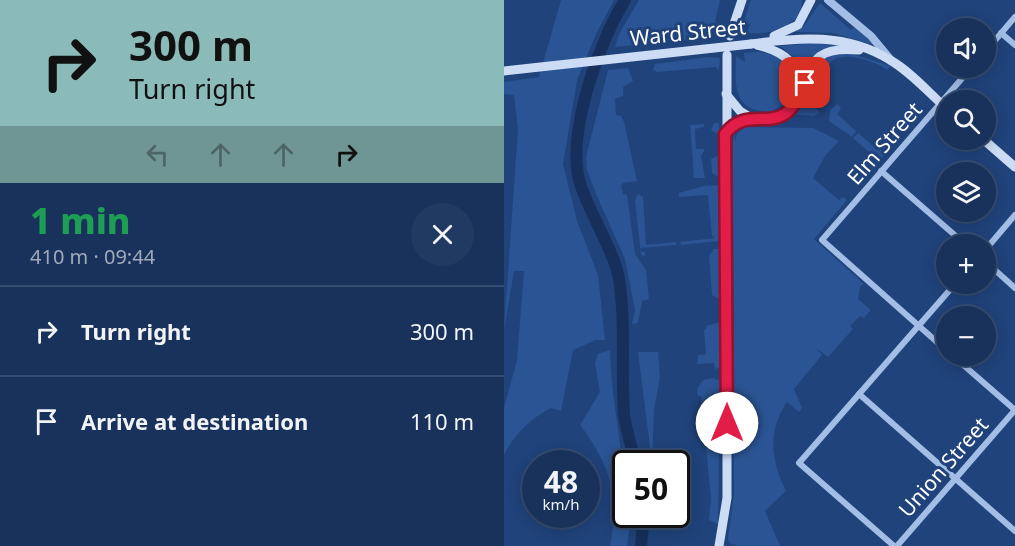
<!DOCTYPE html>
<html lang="en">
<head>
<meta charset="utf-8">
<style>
  body { margin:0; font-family:"Noto Sans",sans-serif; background:#213a62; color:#f1f3f6; height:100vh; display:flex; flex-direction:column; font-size:22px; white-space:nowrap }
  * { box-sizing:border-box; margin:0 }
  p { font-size:20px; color:#9faabb }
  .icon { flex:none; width:33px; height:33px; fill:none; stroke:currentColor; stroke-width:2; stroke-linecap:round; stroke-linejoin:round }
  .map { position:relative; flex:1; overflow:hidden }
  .side { display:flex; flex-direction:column; background:#18325c; width:504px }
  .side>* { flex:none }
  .top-card { background:#8bbbb9; color:#111; overflow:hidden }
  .fabs { position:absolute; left:432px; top:18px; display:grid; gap:12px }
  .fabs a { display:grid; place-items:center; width:60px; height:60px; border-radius:50%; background:#18325c; box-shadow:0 3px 15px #0003,0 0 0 2px #364d72; font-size:30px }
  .speed { position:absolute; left:18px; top:450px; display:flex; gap:12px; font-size:30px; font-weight:700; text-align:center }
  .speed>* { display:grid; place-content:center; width:78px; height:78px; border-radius:50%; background:#18325c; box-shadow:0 3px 15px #0003,0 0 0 2px #364d72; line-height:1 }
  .speed small { font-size:15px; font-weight:400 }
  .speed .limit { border:3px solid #111; border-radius:9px; background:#fff; color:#111 }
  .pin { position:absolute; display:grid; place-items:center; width:51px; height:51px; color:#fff; margin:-26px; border-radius:12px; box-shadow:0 3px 9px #0006 }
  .me { position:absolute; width:66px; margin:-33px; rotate:0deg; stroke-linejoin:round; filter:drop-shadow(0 0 4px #0008) }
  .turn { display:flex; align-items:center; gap:21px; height:126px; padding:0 30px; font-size:27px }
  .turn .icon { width:78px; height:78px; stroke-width:2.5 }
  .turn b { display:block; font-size:42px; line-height:51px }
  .lanes { display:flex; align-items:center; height:57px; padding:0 30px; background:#0003; justify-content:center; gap:30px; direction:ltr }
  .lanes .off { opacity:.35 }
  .round { display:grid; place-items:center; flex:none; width:63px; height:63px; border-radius:32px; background:#213a62 }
  .overview { display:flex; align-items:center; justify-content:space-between; height:102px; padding:0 30px }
  h1 { font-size:36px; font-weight:800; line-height:45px; color:#1e9e55 }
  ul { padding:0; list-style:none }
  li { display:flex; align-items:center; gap:18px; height:90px; padding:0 30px; border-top:2px solid #364d72 }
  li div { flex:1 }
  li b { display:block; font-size:22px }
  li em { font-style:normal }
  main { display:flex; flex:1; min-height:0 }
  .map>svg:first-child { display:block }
  .green { fill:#2a5493 }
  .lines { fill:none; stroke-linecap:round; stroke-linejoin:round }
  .river { stroke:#16305b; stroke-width:12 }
  .minor { stroke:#a2bde6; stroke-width:6 }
  .tertiary { stroke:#a2bde6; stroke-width:8 }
  .secondary { stroke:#ccdcf5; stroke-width:9 }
  .secondary-bridge { stroke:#ccdcf5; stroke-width:9 }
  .route-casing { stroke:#92132f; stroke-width:15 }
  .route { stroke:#e11d48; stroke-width:10 }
  .labels { text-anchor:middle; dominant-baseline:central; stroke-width:6; stroke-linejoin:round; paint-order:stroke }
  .street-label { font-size:21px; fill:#fff; stroke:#20437b }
</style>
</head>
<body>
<main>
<section class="side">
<div class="top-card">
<div class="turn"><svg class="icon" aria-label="right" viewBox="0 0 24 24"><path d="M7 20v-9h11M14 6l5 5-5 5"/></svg><div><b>300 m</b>Turn right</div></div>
<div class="lanes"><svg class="icon off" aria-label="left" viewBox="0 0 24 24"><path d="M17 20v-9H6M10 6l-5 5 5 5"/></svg><svg class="icon off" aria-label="ahead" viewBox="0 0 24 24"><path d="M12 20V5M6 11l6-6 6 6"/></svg><svg class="icon off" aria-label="ahead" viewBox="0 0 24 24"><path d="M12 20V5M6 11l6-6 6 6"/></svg><svg class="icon" aria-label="right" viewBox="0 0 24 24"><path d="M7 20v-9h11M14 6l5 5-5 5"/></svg></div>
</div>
<div class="overview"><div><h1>1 min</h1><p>410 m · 09:44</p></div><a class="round"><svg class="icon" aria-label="close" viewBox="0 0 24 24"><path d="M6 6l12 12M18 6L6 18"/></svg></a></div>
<ul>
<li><svg class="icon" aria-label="right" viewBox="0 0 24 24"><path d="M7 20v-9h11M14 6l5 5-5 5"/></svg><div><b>Turn right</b></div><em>300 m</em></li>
<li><svg class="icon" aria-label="arrive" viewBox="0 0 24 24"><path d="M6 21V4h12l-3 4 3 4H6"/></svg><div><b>Arrive at destination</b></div><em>110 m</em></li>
</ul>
</section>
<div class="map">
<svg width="511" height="546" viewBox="0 0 511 546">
  <rect width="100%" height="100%" fill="#20437b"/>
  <g class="green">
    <path d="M57 0H110L92 34 73 80 59 164 73 221 94 275 101 340H92L69 350 57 411 47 408C27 418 10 435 0 455V408L13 360 20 271H10L0 330 14 129 10 95 0 94V82L35 77Z"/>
    <path d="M135 0H216L211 22 216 24 217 32 214 28 211 30 207 37 111 47 115 34Z"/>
    <path d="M247 0H298C298 28 265 35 242 33L247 22 237 30Z"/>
    <path d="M316 3 347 30 351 27 370 45 329 33 291 32 300 26Z"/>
    <path d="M311 43 336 46 317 51 300 80 292 59 276 46Z"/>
    <path d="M255 52C285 57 298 72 284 102L266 112C228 111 231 85 232 56L241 62 240 53Z"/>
    <path d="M342 52 387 66 383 70C374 62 343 52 331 59 323 64 315 77 308 85L312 90 303 101 316 112 310 116 289 114C304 99 303 65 323 55 327 52 337 53 342 52Z"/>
    <path d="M204 57 216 58 215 71 212 67 153 72 149 70 151 64Z"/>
    <path d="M124 68 129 81 119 87V96L111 99 112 115 117 116 120 122 133 181 119 183 117 186 119 194 123 195 131 254 142 270 145 299 138 301 134 323 128 324 131 310 121 259 92 194 83 170 82 157 104 70Z"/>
    <path d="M333 104 337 108 333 114 352 131 348 137 325 121 326 111Z"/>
    <path d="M210 123H215L216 175 213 176 208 173 207 159 214 156V134L207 130Z"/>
    <path d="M200 124V127L191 129 192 149H201L197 156 201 178H190L186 125Z"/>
    <path d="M264 124 239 126 231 133V142L233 133 242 127 309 128 335 141 321 156 309 178 335 200 339 197 343 200 310 239 360 284 356 286 354 299 367 310 360 318 356 316 346 326 349 329 324 357 312 348 318 355 290 389 298 408 295 412 283 402C263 432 267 460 282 491L261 511 276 546H233L226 543 224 539 230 494 229 142 230 134 239 125Z"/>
    <path d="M354 133 375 151 385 141 389 145 375 161 349 138Z"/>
    <path d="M216 185 215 241 177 245 176 242 211 238 208 236 204 195 175 197V193L200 186Z"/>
    <path d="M134 194 139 197 142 245 172 242V245L136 248V252H141V256L137 255 131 201Z"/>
    <path d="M210 249H216V299L208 295 205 256Z"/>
    <path d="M216 322 217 367 211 369 210 363 193 364 194 355 202 354 200 330 202 329V326Z"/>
    <path d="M106 350C107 405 122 459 122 514L127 515 123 546H106C116 498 106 464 76 425L96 392 91 363 94 354Z"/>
    <path d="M154 352 156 377 150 409 148 463 134 352Z"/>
    <path d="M209 378 216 381 214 524 205 520 207 498 197 396H194L193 389 199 380Z"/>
  </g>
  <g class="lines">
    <g class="river">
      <path d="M121 0C95 42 60 138 77 186 86 214 110 251 115 279 122 324 117 370 120 415 122 431 128 448 132 464"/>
      <path d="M137 546 140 514"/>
    </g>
    <g class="minor">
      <path d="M497 33 511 45"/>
      <path d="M482 51 511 17"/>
      <path d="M377 171 461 244"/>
      <path d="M482 249 511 215"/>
      <path d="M482 262 511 288"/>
      <path d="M442 350 318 240 467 68"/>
      <path d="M449 356 511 410"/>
      <path d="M355 394 511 531"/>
      <path d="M390 546 295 463 451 284"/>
      <path d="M393 546 511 410"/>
    </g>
    <path class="tertiary" d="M324 0 367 36 387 60"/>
    <g class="secondary">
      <path d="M226 36 238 0"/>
      <path d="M270 36 294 25 307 0"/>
      <path d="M247 44C295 37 343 33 386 60 407 72 424 92 442 108"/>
      <path d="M253 45C278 51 300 64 293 94"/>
      <path d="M222 94 236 111 249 119"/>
      <path d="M221 134C239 111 264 129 284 113 318 86 288 44 355 50"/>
      <path d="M480 140 511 167"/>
      <path d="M215 546 223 498V55"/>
    </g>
    <path class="secondary-bridge" d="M0 71 247 44"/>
  </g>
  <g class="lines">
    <g class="route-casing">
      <path id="route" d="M223 423 221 134C248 99 278 146 301 83"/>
    </g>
    <use href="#route" class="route"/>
  </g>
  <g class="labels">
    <g class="street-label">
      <text transform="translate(184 32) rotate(-6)">Ward Street</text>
      <text transform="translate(380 143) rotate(-49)">Elm Street</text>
      <text transform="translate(439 467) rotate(-49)">Union Street</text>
    </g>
  </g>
</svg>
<div class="fabs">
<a><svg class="icon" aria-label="sound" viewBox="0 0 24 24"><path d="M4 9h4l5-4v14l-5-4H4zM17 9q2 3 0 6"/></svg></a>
<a><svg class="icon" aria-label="search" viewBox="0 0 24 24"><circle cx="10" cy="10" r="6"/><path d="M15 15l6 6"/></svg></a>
<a><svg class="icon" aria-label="layers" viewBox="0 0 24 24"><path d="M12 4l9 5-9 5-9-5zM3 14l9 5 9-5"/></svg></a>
<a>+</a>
<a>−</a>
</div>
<div class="speed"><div>48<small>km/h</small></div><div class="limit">50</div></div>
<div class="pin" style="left:301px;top:83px;background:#d93025"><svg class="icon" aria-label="arrive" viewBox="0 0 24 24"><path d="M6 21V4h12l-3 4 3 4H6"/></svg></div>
<svg class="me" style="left:223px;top:423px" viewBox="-20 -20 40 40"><circle r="19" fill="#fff"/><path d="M0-13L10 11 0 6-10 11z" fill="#e11d48"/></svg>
</div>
</main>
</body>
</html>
